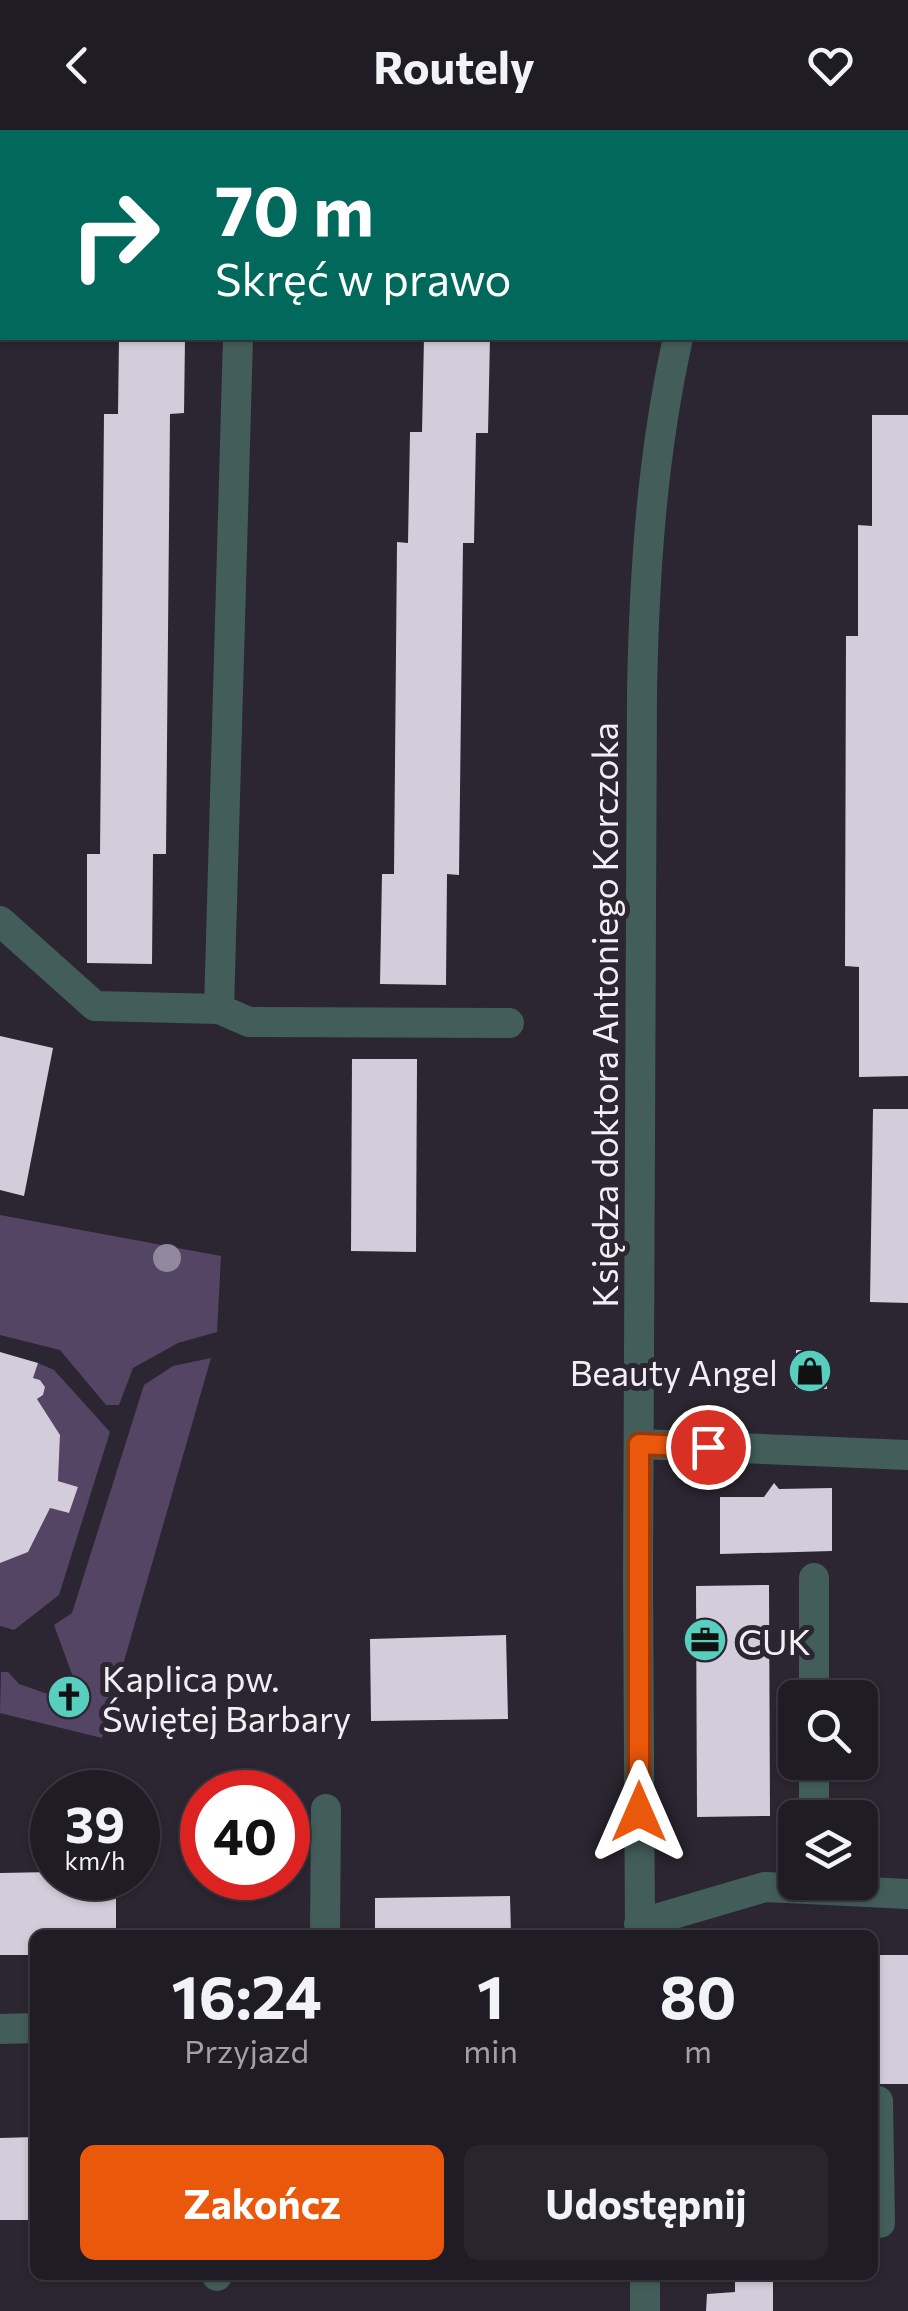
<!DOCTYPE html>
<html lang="pl">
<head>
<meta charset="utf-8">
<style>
  body { margin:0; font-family:Commissioner,sans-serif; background:#28252d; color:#f1f3f6; height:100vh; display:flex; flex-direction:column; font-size:38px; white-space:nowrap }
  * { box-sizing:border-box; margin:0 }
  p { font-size:32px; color:#a2a1a7 }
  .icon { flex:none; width:55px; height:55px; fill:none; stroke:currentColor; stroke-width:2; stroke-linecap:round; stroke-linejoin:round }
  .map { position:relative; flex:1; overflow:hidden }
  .side { position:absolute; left:30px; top:1800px; width:848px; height:350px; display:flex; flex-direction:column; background:#201c25; border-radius:15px; box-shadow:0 2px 8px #0004,0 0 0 2px #3d3a42 }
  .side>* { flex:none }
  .banner { position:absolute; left:0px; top:0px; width:910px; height:210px; box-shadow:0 2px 8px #0004,0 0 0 2px #3d3a42; background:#00695c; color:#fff; overflow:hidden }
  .tools { position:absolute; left:778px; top:1550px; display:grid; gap:20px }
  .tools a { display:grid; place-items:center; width:100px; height:100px; border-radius:15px; background:#201c25; box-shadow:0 2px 8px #0004,0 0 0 2px #3d3a42; font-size:50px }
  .speed { position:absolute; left:30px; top:1640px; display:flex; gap:20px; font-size:50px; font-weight:700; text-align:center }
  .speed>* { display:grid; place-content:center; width:130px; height:130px; border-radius:50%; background:#201c25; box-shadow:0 2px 8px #0004,0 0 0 2px #3d3a42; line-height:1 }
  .speed small { font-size:25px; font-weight:400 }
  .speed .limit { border:15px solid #d22; background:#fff; color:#111 }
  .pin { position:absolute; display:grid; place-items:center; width:85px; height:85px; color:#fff; margin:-42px; border:5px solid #fff; border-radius:50%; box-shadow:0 2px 10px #0007 }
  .me { position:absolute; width:110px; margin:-55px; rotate:0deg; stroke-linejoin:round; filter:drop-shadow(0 0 8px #0008) }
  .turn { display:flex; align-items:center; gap:35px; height:210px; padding:0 50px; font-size:45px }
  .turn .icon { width:130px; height:130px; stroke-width:2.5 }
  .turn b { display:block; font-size:70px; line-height:85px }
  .eta { display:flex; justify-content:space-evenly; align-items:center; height:170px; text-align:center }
  .eta b { font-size:60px; font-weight:700; line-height:70px }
  .cta { display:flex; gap:20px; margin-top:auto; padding:20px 50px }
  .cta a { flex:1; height:115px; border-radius:15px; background:#ea580c; color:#fff; font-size:40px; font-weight:700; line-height:115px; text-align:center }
  .cta a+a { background:#28252d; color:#f1f3f6 }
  header { display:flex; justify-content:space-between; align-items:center; height:130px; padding:0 50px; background:#201c25; font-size:45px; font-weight:700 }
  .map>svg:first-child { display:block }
  .green { fill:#544564 }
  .building { fill:#d3cddb }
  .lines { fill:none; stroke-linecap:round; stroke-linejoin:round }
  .minor { stroke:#435e5a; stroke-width:30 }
  .tree { fill:#91889d }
  .route-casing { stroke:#983908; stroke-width:25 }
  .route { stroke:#ea580c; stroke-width:18 }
  .labels { text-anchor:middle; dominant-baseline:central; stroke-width:10; stroke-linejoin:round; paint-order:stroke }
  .street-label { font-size:35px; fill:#f1eef5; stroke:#2b2631 }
  .poi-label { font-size:35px; fill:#f1eef5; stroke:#2b2631; text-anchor:start }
</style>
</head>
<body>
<header><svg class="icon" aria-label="back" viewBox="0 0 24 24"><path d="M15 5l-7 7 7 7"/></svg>Routely<svg class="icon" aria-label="heart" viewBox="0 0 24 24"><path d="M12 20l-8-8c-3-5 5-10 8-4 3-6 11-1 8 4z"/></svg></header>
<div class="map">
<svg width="908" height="2181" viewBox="0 0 908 2181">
  <rect width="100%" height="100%" fill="#2b2631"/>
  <g class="green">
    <path d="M0 1085 221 1126 217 1202 178 1213 133 1238 119 1275H106L60 1220 0 1205Z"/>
    <path d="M211 1228 102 1608 0 1583 1 1542H8L19 1554 48 1564 65 1587 89 1570 73 1547 54 1495 72 1483 144 1255 173 1236Z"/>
    <path d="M38 1233 54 1240 110 1302 59 1465 14 1500 0 1496V1433L50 1378 69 1383 78 1357 58 1351 60 1305 37 1269 43 1265 45 1257 40 1250 33 1248Z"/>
  </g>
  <g class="building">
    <path d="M119 208H185L184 283 170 284 166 724H153L152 834 87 833V724H100L104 284H118Z"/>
    <path d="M424 208H490L488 303H476L474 413H463L459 745 447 744 446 855 380 854 382 744H394L397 412 408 413 410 302H422Z"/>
    <path d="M872 285H908V946L859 947V837L845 836 846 506H858V395L872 396Z"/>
    <path d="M0 906 53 918 24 1066 0 1060Z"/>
    <path d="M352 929H417L416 1122 351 1121Z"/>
    <path d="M873 979H908V1173L870 1172Z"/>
    <path d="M796 1220H818L817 1245H827V1259H795Z"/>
    <path d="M0 1222 38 1233 33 1248 40 1250 45 1257 43 1265 37 1269 60 1305 58 1351 78 1357 69 1383 50 1378 28 1422 0 1433Z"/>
    <path d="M774 1353 779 1359 832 1358V1421L720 1424V1367H764Z"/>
    <path d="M769 1455 770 1686 697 1687 696 1456Z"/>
    <path d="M506 1505 508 1589 371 1591 370 1509Z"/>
    <path d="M73 1547 89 1570 65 1587 48 1564Z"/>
    <path d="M52 1742V1748H116V1805H35V1825H0V1743Z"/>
    <path d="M510 1766 511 1805H375V1768Z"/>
    <rect x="872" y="1825" width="36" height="129"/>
    <path d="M35 2007V2090H0V2008Z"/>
    <path d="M735 2152H773V2181H706L707 2164 735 2162Z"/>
  </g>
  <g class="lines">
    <g class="minor">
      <path d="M725 0 731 2"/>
      <path d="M243 2V0"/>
      <path d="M908 80V81"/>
      <path d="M238 208 219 879 249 892 509 893"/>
      <path d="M0 791 95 876 219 879"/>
      <path d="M639 1314 908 1325"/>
      <path d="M814 1448V1568"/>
      <path d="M814 1632V1688"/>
      <path d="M639 1794 765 1757 908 1764"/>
      <path d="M325 1805 326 1679"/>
      <path d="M640 1805 638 1447 642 563C644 444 652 325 678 208"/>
      <path d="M0 1899 35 1898"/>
      <path d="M872 2093H880L878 1971"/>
      <path d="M645 2145V2181"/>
      <path d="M217 2146V2145"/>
    </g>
  </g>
  <circle class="tree" cx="167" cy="1128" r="14"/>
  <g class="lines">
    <g class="route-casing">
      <path id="route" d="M639 1682V1314L708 1317"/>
    </g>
    <use href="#route" class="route"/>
  </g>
  <defs>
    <g id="shop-disc" transform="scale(2.25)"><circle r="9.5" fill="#58cebf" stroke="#2b2631"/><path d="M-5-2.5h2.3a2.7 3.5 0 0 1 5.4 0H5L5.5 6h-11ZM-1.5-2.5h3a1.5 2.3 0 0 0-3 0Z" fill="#111"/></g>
    <g id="office-disc" transform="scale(2.25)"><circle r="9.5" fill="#58cebf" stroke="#2b2631"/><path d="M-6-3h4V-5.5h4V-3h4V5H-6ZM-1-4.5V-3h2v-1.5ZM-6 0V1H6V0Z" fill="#111"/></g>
    <g id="church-disc" transform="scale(2.25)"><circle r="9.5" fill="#58cebf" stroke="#2b2631"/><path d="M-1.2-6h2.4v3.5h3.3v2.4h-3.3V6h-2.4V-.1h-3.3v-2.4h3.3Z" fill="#111"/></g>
  </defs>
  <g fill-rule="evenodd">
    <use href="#shop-disc" x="810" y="1241"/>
    <use href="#office-disc" x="705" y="1510"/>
    <use href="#church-disc" x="69" y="1567"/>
  </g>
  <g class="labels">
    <g class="street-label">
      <text transform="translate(603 885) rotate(-90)">Księdza doktora Antoniego Korczoka</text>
    </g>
    <g class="poi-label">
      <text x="778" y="1241" text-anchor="end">Beauty Angel</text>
      <text x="738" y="1510">CUK</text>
      <text x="102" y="1547">Kaplica pw.<tspan x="102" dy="40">Świętej Barbary</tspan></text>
    </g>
  </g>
</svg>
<div class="tools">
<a><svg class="icon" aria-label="search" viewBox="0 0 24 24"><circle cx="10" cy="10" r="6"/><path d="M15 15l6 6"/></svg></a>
<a><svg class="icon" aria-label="layers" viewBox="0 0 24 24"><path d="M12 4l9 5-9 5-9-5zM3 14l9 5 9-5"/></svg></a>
</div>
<div class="speed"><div>39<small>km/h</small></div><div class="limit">40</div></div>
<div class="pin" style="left:708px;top:1317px;background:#d93025"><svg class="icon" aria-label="arrive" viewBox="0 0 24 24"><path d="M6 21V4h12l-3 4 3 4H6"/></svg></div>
<svg class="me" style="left:639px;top:1682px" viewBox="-20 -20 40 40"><path d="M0-17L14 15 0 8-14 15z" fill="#ea580c" stroke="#fff" stroke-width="4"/></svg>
<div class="banner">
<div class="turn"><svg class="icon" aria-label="right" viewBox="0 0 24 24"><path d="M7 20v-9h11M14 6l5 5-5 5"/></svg><div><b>70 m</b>Skręć w prawo</div></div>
</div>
<section class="side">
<div class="eta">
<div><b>16:24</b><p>Przyjazd</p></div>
<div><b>1</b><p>min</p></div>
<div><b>80</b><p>m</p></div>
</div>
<div class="cta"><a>Zakończ</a><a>Udostępnij</a></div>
</section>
</div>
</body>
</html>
